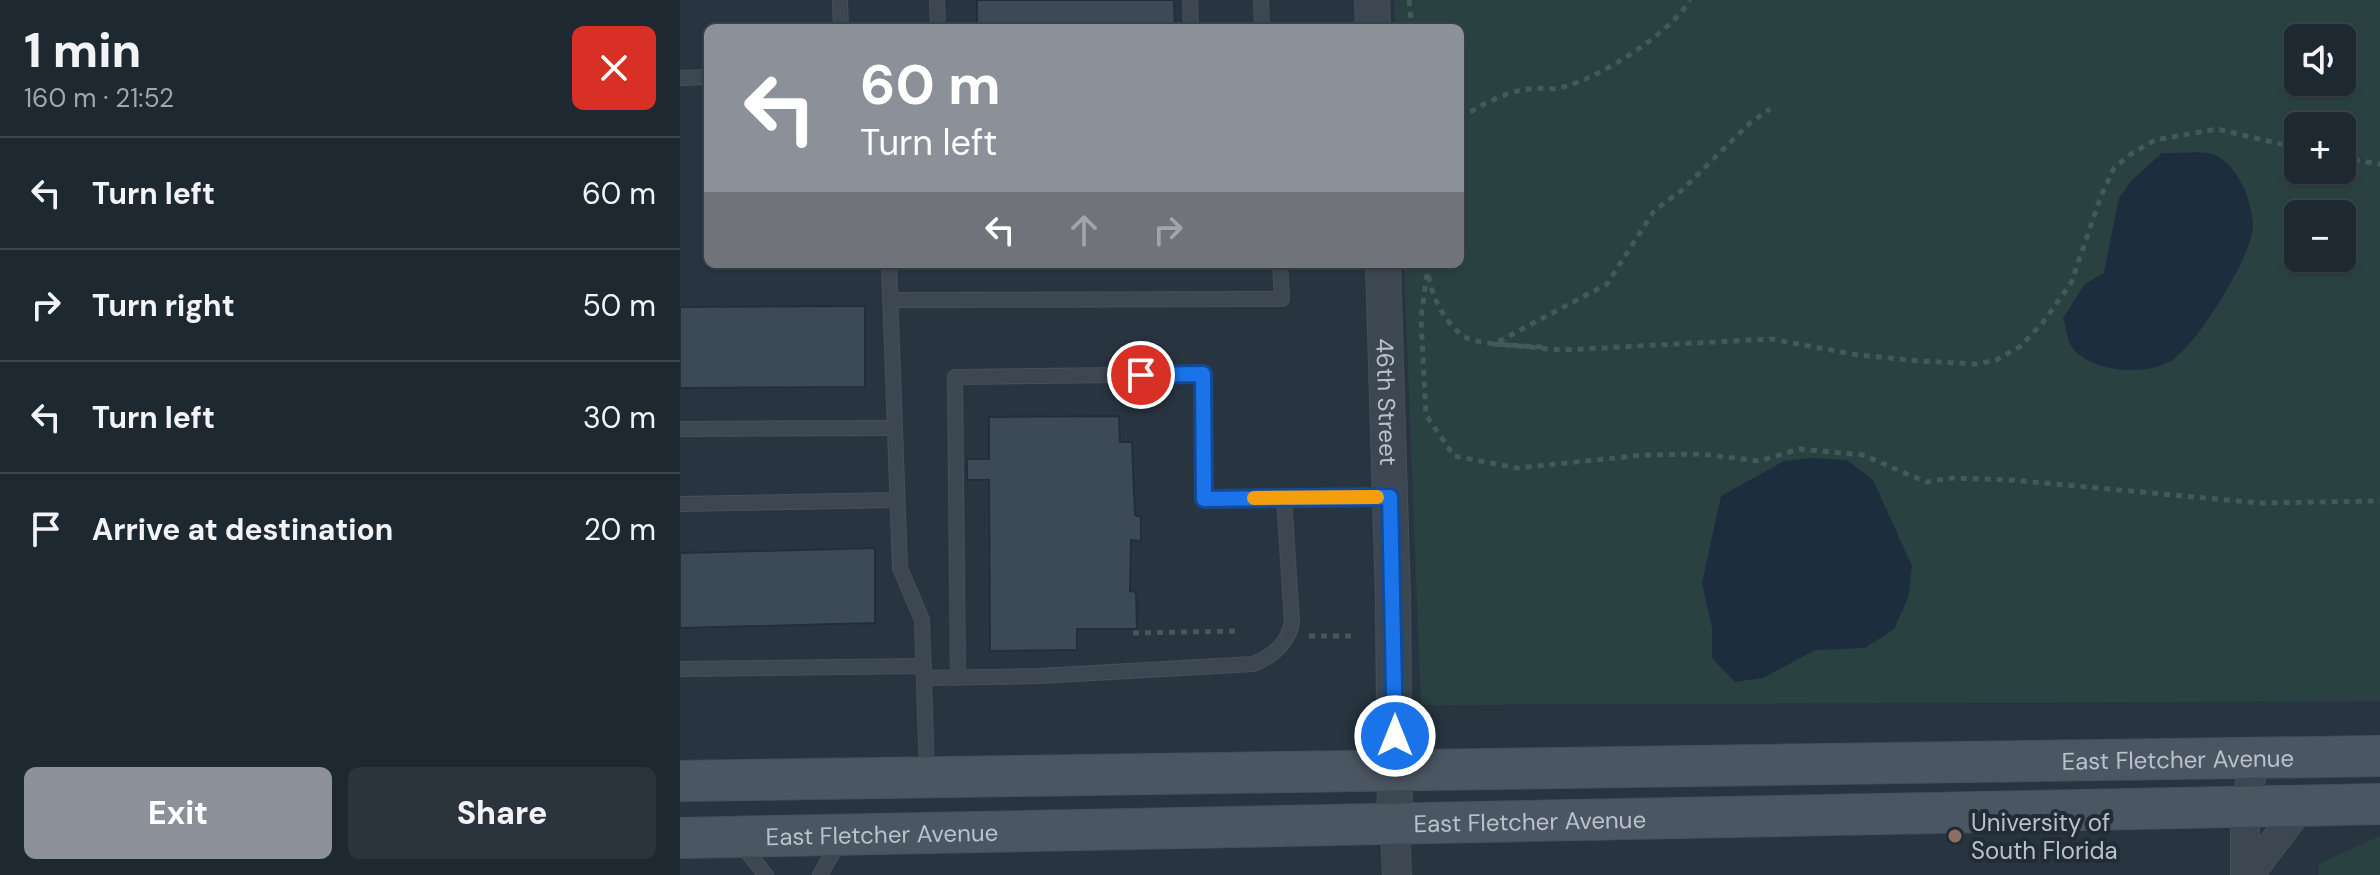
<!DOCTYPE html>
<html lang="en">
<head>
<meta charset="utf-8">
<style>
  body { margin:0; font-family:"DM Sans",sans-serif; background:#2b343d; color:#f1f3f6; height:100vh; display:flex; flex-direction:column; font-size:30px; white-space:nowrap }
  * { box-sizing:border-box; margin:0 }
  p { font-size:26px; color:#a1a6ab }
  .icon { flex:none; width:44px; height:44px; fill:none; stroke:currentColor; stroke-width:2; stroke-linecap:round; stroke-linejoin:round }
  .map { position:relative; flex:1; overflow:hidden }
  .side { display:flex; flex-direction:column; background:#1e2831; width:680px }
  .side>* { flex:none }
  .top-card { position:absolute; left:24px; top:24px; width:760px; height:244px; border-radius:12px; box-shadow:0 2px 6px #0004,0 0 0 2px #3c444d; background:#8c9099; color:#fff; overflow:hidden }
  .controls { position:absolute; left:1604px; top:24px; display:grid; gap:16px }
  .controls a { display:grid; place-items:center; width:72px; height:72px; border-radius:12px; background:#1e2831; box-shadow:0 2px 6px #0004,0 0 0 2px #3c444d; font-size:40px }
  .pin { position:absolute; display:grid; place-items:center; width:68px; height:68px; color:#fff; margin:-34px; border:4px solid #fff; border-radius:50%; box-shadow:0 2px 8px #0007 }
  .me { position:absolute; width:88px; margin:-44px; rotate:0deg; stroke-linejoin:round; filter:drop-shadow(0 0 6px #0008) }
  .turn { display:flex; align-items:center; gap:28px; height:168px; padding:0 24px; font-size:36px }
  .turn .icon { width:104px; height:104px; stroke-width:2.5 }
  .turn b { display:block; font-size:56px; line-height:68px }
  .lanes { display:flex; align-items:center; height:76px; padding:0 24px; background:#0003; justify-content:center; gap:40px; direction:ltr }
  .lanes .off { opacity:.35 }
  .round { display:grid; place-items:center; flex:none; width:84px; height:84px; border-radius:12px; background:#2b343d }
  .overview { display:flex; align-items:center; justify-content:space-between; height:136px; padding:0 24px }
  h1 { font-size:48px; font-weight:800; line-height:60px }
  .action { display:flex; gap:16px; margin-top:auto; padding:16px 24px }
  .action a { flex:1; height:92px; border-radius:12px; background:#8c9099; color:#fff; font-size:32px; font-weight:800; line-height:92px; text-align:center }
  .action a+a { background:#2b343d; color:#f1f3f6 }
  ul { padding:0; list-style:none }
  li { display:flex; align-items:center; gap:24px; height:112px; padding:0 24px; border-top:2px solid #3c444d }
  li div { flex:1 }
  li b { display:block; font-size:30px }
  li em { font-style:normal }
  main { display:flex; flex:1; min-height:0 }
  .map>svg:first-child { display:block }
  .green { fill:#2a4142; fill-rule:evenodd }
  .water { fill:#1c2d3e }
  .building { fill:#3b4a56; stroke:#232e38; stroke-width:2 }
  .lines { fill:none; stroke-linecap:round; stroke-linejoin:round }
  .service-casing { stroke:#46505a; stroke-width:16 }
  .minor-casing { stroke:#46505a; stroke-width:30 }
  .tertiary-casing { stroke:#46505a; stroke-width:36 }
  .secondary-casing { stroke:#46505a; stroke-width:42 }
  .path { stroke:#445959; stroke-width:5; stroke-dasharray:6 6; stroke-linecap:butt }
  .service { stroke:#3d4751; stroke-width:14 }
  .minor { stroke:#3d4751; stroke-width:28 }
  .tertiary { stroke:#3d4751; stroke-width:34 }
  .secondary { stroke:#4b5663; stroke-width:40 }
  .route-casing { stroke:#114b97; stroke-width:20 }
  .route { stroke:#1a73e8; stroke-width:14 }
  .slow { stroke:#f59e0b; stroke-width:14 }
  .education-dot { fill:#8d6e63; stroke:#212c36; stroke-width:3 }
  .labels { text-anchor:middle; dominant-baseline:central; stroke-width:8; stroke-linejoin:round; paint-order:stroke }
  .street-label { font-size:24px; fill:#b9c2cb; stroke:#212c36 }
  .poi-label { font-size:24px; fill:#b9c2cb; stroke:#212c36; text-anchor:start }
</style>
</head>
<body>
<main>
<section class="side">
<div class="overview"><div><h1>1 min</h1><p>160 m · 21:52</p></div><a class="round" style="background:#d93025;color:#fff"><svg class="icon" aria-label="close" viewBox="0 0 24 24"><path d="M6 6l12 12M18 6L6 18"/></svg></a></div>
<ul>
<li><svg class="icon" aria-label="left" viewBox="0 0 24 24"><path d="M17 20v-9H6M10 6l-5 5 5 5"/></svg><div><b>Turn left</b></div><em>60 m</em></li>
<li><svg class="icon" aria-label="right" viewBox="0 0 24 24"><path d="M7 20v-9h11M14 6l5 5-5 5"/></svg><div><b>Turn right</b></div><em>50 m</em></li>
<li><svg class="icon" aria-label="left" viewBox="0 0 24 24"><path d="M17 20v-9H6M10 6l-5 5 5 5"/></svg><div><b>Turn left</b></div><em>30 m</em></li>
<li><svg class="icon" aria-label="arrive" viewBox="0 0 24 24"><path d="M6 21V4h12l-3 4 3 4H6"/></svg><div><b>Arrive at destination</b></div><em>20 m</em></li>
</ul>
<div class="action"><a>Exit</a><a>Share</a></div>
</section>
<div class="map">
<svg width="1700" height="875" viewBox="0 0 1700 875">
  <rect width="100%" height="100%" fill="#283541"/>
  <g class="green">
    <path d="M714 0H1700V701L741 705 724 264H780V28H715ZM1618 38H1662V82H1618ZM1618 126H1662V170H1618ZM1618 214H1662V258H1618Z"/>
    <path d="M1700 836V875H1639V864Z"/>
  </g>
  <g class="water">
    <path d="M1482 153C1497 154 1524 149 1537 156 1559 168 1571 199 1573 224 1574 254 1518 342 1494 359 1469 377 1410 373 1392 347 1387 340 1386 326 1383 318L1405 284 1424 273 1439 198 1452 180Z"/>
    <path d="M1132 458 1167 460 1193 480 1232 566 1228 598 1214 629 1185 648 1135 650 1083 678 1055 682 1032 658V628L1022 583 1041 496 1104 461Z"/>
  </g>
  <g class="building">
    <path d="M297 0H494L495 28H297Z"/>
    <path d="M185 306V387L0 388V307Z"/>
    <path d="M439 416 440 442H452L455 515 461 517V541L451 540 450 591 456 592 457 629H397V650L310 651 309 480H287V459H309V417Z"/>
    <path d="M195 548V623L0 628V553Z"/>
  </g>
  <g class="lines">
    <g class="service-casing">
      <g id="service">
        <path d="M160 0 161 28"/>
        <path d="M257 0 258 28"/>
        <path d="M510 0 511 28"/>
        <path d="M581 0 582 28"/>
        <path d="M0 78 28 77"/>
        <path d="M209 264 220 568 242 620 247 775"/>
        <path d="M210 300 602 299 600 264"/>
        <path d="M0 429 214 428"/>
        <path d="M0 504 216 500"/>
        <path d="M0 669 244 666"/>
        <path d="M244 678 360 676 573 664C593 656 608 644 612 622L604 498"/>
        <path d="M278 678 275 377 523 374 524 499 710 497"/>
        <path d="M60 843 86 875"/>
        <path d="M140 875 160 840"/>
      </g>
    </g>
    <g class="minor-casing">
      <g id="minor">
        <path d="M715 826 717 875"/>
        <path d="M1565 875V806L1575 758"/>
        <path d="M1569 875 1622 805"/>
      </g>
    </g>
    <g class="tertiary-casing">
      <g id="tertiary">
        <path d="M692 0 693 28"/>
        <path id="s1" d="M703 264 713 599 715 826"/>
      </g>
    </g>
    <g class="secondary-casing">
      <g id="secondary">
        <path id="s2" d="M0 781 1700 756"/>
        <path id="s3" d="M0 838 1700 804"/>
      </g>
    </g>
    <g class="path">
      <path d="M729 0 732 28"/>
      <path d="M780 118C800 106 824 92 848 89 858 87 869 90 879 88 916 81 992 32 1010 0"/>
      <path d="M1662 158 1700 164"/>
      <path d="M748 264C746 288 766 329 789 339 797 342 806 342 814 344L927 284 974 211 1002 190 1070 123 1090 109"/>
      <path d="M747 274 741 318 746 415 774 456 837 468 965 455 1020 454 1079 461 1120 449 1183 455 1246 482 1273 478 1332 480 1579 503 1700 501"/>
      <path d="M862 347 814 344 883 350 1091 339 1178 355 1240 361 1296 364 1316 360 1341 346 1364 321 1391 283 1421 196 1434 168 1451 154 1475 140 1537 129 1618 148"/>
      <path d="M453 633 559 631"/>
      <path d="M629 636H672"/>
    </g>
    <use href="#service" class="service"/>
    <use href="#minor" class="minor"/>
    <use href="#tertiary" class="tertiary"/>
    <use href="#secondary" class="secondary"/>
  </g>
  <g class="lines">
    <g class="route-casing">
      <path id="route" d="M461 375 523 374 524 499 710 497 715 736"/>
    </g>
    <use href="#route" class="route"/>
    <path class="slow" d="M574 498 697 497"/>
  </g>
  <circle class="education-dot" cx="1275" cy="836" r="8"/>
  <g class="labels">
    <g class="street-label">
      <text stroke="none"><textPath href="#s1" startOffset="138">46th Street</textPath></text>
      <text stroke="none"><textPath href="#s2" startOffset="1498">East Fletcher Avenue</textPath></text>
      <text stroke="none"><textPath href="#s3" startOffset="850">East Fletcher Avenue</textPath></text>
      <text stroke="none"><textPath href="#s3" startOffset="202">East Fletcher Avenue</textPath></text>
    </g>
    <g class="poi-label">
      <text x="1291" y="822">University of<tspan x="1291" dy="28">South Florida</tspan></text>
    </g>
  </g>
</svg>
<div class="controls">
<a><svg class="icon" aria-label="sound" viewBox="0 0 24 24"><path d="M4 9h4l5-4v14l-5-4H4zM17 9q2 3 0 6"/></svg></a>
<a>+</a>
<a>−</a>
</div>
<div class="pin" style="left:461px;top:375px;background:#d93025"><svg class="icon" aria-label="arrive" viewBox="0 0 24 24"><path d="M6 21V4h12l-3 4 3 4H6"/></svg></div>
<svg class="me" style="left:715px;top:736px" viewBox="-20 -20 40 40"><circle r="17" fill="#1a73e8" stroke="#fff" stroke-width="3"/><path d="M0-11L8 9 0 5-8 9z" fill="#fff"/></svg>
<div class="top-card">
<div class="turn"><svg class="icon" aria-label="left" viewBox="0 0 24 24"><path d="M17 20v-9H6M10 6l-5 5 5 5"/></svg><div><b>60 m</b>Turn left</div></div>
<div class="lanes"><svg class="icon" aria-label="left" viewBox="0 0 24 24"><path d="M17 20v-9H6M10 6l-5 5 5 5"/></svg><svg class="icon off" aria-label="ahead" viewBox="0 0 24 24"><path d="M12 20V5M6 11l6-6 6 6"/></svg><svg class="icon off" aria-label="right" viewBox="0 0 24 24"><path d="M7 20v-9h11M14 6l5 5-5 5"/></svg></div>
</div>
</div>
</main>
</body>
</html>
